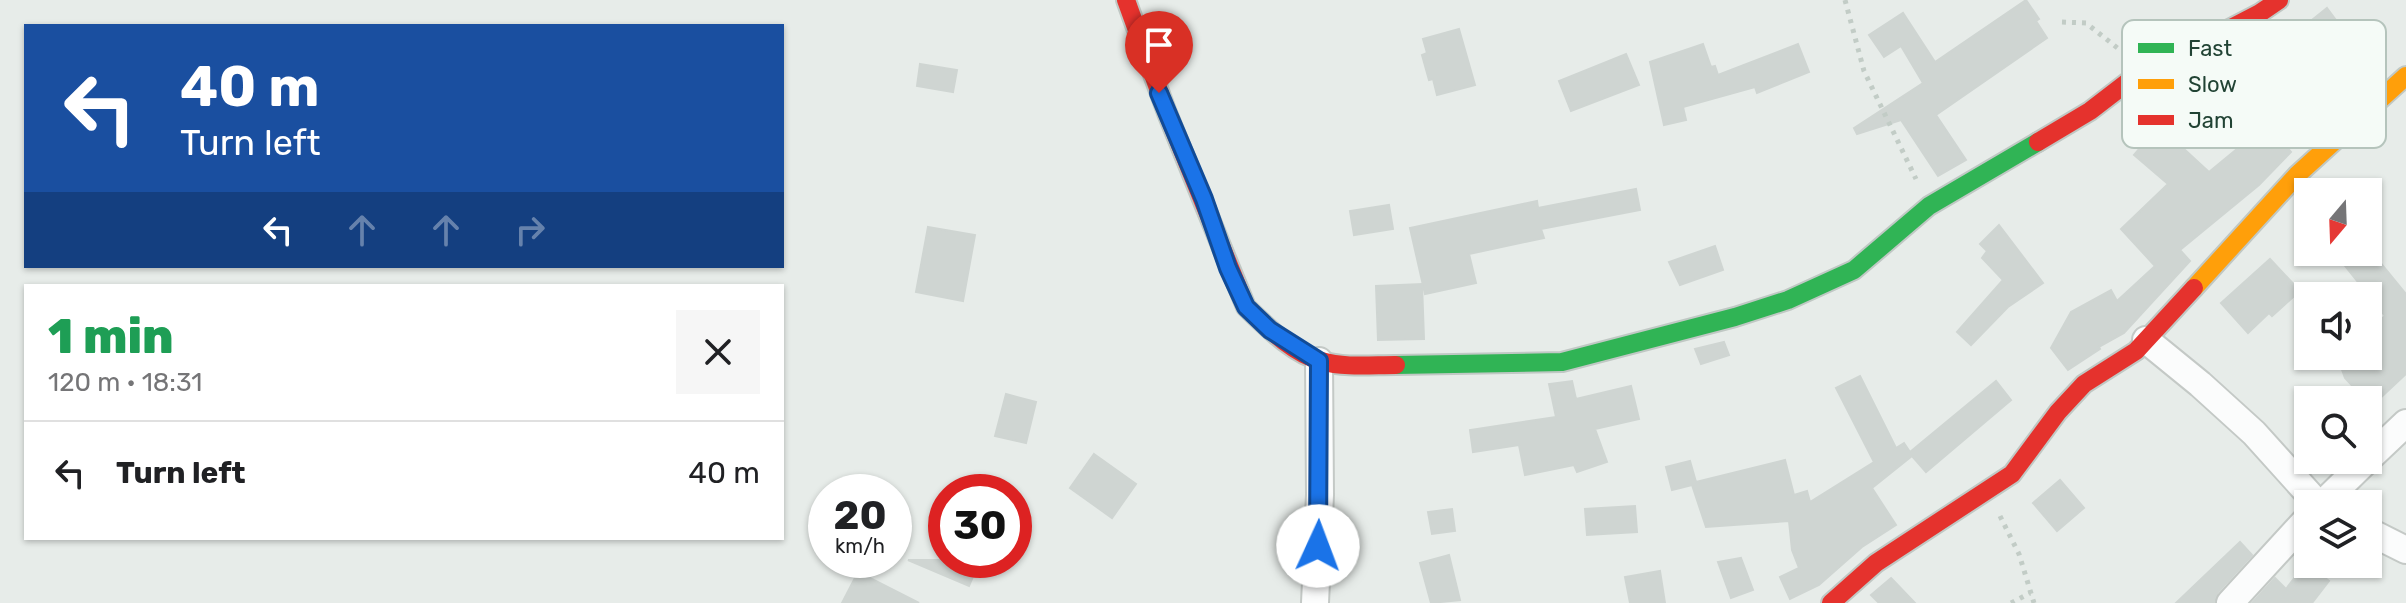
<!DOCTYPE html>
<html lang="en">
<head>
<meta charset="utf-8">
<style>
  body { margin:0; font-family:Rubik,sans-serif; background:#f6f6f6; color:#202124; height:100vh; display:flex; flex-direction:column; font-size:30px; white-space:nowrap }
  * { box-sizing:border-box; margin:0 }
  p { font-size:26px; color:#757577 }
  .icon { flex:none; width:44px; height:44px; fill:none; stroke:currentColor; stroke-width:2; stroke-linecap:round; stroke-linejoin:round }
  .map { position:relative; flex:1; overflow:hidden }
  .sheet { position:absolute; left:24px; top:284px; width:760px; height:256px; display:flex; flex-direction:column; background:#fff; border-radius:0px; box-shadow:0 2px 6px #0004 }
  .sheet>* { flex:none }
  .top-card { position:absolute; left:24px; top:24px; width:760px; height:244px; border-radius:0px; box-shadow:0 2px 6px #0004; background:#1a4fa0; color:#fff; overflow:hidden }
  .needle { width:52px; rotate:199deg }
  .fabs { position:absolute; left:2294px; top:178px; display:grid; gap:16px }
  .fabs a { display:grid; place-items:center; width:88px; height:88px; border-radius:0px; background:#fff; box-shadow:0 2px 6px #0004; font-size:40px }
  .speed { position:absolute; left:808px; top:474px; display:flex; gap:16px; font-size:40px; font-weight:700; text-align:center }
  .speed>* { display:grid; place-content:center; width:104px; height:104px; border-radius:50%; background:#fff; box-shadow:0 2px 6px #0004; line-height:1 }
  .speed small { font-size:20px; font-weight:400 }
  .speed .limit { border:12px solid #d22; background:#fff; color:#111 }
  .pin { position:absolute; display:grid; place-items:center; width:68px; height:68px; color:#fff; margin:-82px -34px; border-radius:50% 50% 50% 0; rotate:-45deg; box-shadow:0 0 8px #0007 }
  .pin .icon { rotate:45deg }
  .me { position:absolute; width:88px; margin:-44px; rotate:2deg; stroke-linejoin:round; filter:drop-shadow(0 0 6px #0008) }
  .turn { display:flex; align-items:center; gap:28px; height:168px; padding:0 24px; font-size:36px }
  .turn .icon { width:104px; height:104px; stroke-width:2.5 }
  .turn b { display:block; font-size:56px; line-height:68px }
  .lanes { display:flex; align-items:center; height:76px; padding:0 24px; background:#0003; justify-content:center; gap:40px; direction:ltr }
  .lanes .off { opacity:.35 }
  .round { display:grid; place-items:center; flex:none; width:84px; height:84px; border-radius:0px; background:#f6f6f6 }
  .overview { display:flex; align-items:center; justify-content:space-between; height:136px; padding:0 24px }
  h1 { font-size:48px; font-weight:800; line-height:60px; color:#1e9e55 }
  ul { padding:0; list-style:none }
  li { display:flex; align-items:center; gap:24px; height:104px; padding:0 24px; border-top:2px solid #e0e0e0 }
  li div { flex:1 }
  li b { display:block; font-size:30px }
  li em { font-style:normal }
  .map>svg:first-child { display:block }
  .building { fill:#cfd5d2; stroke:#cfd5d2; stroke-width:2 }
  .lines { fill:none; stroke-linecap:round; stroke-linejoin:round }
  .street-casing { stroke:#c4c9c6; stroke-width:30 }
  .fast-casing { stroke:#c0c8c4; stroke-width:22 }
  .slow-casing { stroke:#c0c8c4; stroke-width:22 }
  .jam-casing { stroke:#c0c8c4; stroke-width:22 }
  .path { stroke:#c2ccc6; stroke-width:5; stroke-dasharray:4 6; stroke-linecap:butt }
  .street { stroke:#fbfcfc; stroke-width:26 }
  .fast { stroke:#30b455; stroke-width:18 }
  .slow { stroke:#ff9f0a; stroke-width:18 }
  .jam { stroke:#e5322d; stroke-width:18 }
  .route-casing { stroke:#114b97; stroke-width:20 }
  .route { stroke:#1a73e8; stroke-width:14 }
  .key { fill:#f5fbf7; stroke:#b5c4bc; stroke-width:2 }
  .key-label { font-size:22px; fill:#214334 }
</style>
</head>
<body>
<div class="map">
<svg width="2406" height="603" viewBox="0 0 2406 603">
  <rect width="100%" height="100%" fill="#e7ece9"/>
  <g class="building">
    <path d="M2026 0 2039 19 2036 21 2047 38 1936 115 1966 160 1938 176 1901 120 1857 134 1854 128 1923 83 1901 46 1884 57 1869 35 1903 13 1935 62Z"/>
    <path d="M2327 8 2376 74 2322 124 2265 52 2285 36 2287 40Z"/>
    <path d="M1459 29 1475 85 1437 95 1433 79 1429 80 1422 55 1427 53 1423 39Z"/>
    <path d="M1703 44 1711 67 1715 66 1718 75 1798 44 1809 72 1757 93 1755 87 1683 107 1686 120 1664 125 1650 62Z"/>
    <path d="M1626 54 1639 85 1571 111 1559 81Z"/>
    <path d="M2242 55 2256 75 2238 88 2291 152 2259 185 2180 250 2190 261 2124 333 2099 347 2100 349 2068 370 2051 348 2071 312 2111 290 2117 301 2155 266 2121 229 2168 184 2134 155 2159 126 2209 172 2249 139 2199 68 2216 60 2223 69Z"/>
    <path d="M920 64 957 70 953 92 917 86Z"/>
    <path d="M1636 189 1640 210 1541 229 1544 238 1469 254 1476 283 1425 294 1410 228 1537 201 1538 208Z"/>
    <path d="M1389 205 1393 229 1354 235 1350 211Z"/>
    <path d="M1999 225 2043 283 2008 307 1971 345 1957 332 2003 280 1982 258 1987 251 1980 244Z"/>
    <path d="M928 227 975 235 963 301 916 292Z"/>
    <path d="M1715 246 1723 270 1680 285 1669 262Z"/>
    <path d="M2370 250 2406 294V374L2377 401 2365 389 2360 394 2345 378 2340 364 2349 356H2368V339L2383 326 2379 321 2385 316 2334 252H2368Z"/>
    <path d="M2270 259 2300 291 2272 316 2269 313 2248 333 2221 303Z"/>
    <path d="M1422 284 1424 339 1378 340 1376 286Z"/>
    <path d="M1724 342 1729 355 1701 364 1695 349Z"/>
    <path d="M1860 376 1896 448 1904 443 1910 452 1996 381 2011 400 1926 472 1912 456 1872 488 1896 525 1862 547 1819 585 1790 599 1780 577 1799 568 1792 550 1789 521 1706 527 1692 485 1672 490 1666 467 1690 461 1696 482 1785 460 1794 495 1807 491 1810 502 1874 462 1836 388Z"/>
    <path d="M1572 381 1576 399 1631 386 1639 419 1595 429 1607 462 1577 472 1574 465 1525 475 1519 445 1473 452 1470 430 1556 417 1549 384Z"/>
    <path d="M1006 394 1036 402 1026 443 995 436Z"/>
    <path d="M1094 454 1136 484 1112 518 1070 488Z"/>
    <path d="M2060 480 2084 508 2057 531 2033 503Z"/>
    <path d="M1635 506 1637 532 1587 535 1585 509Z"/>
    <path d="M1452 509 1455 531 1432 534 1428 512Z"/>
    <path d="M2240 542 2252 555 2218 592 2214 603H2176Z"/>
    <path d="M1449 555 1460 600 1431 603 1420 563Z"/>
    <path d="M1741 558 1753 590 1731 598 1718 562Z"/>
    <path d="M908 560H980L969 586Z"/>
    <path d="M2306 563 2329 581 2312 603H2252L2275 578 2286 589Z"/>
    <path d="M1660 571 1665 603H1630L1625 577Z"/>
    <path d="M858 572 919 603H842Z"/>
    <path d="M1891 578 1915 603H1879L1871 595Z"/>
  </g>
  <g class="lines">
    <g class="street-casing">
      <g id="street">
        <path d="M2146 340 2200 384 2254 433 2318 504"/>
        <path d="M2368 459 2406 423"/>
        <path d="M2322 504 2367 460"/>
        <path d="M2368 531 2406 550"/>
        <path d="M1315 603 1320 495 1319 361"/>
        <path d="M2230 603 2308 518"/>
      </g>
    </g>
    <g class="fast-casing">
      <path id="fast" d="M1396 365 1562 362 1735 317 1788 300 1854 270 1929 206 2038 142"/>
    </g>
    <g class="slow-casing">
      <path id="slow" d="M2194 288 2297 175 2406 76"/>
    </g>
    <g class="jam-casing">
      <g id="jam">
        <path d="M1126 0 1167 113 1246 307C1267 327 1293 354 1321 361 1345 368 1371 365 1396 365"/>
        <path d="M2038 142 2090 111 2129 81 2260 13 2279 0"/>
        <path d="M1831 603 1876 563 2012 474 2058 412 2084 384 2136 351 2194 288"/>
      </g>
    </g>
    <g class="path">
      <path d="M1845 0 1864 71 1916 179"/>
      <path d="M2062 22 2086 23 2120 50"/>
      <path d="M2000 516 2019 554 2034 603"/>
      <path d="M2011 603 2030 593"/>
    </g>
    <use href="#street" class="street"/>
    <use href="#fast" class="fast"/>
    <use href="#slow" class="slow"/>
    <use href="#jam" class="jam"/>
  </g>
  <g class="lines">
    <g class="route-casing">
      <path id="route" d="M1159 93 1204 199 1228 268 1246 307 1270 330 1319 361 1318 546"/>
    </g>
    <use href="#route" class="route"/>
  </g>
  <rect x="2122" y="20" width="264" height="128" rx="12" class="key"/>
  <rect x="2138" y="43" width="36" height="10" fill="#30b455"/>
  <rect x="2138" y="79" width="36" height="10" fill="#ff9f0a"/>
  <rect x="2138" y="115" width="36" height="10" fill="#e5322d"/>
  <g class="key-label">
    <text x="2188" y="56">Fast</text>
    <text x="2188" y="92">Slow</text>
    <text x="2188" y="128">Jam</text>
  </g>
</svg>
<div class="fabs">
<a><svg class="needle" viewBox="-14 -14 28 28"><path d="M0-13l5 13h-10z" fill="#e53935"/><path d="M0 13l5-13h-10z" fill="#757577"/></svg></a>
<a><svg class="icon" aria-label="sound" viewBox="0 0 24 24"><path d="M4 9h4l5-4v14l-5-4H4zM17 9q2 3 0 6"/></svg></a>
<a><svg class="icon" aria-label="search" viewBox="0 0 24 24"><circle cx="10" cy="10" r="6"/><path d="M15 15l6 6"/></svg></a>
<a><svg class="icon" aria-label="layers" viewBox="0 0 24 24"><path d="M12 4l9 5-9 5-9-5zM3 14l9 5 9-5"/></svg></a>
</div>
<div class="speed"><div>20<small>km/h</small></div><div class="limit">30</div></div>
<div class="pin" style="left:1159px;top:93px;background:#d93025"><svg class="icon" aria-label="arrive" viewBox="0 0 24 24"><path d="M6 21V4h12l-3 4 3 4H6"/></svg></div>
<svg class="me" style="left:1318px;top:546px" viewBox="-20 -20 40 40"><circle r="19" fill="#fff"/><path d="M0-13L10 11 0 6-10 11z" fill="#1a73e8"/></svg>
<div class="top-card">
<div class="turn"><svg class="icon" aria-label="left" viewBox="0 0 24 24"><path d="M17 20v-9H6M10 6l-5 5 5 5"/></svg><div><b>40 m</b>Turn left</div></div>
<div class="lanes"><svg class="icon" aria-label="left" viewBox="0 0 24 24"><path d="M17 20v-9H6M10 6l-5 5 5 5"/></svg><svg class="icon off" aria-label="ahead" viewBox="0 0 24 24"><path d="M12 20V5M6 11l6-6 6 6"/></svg><svg class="icon off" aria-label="ahead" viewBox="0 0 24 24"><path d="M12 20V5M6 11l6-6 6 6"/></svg><svg class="icon off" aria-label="right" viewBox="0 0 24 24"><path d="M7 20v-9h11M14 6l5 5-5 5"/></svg></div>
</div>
<section class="sheet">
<div class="overview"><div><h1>1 min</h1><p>120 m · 18:31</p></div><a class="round"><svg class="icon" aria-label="close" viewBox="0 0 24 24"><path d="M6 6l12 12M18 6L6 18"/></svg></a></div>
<ul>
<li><svg class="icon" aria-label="left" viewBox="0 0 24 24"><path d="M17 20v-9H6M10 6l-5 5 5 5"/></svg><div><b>Turn left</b></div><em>40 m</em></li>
</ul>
</section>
</div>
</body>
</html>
